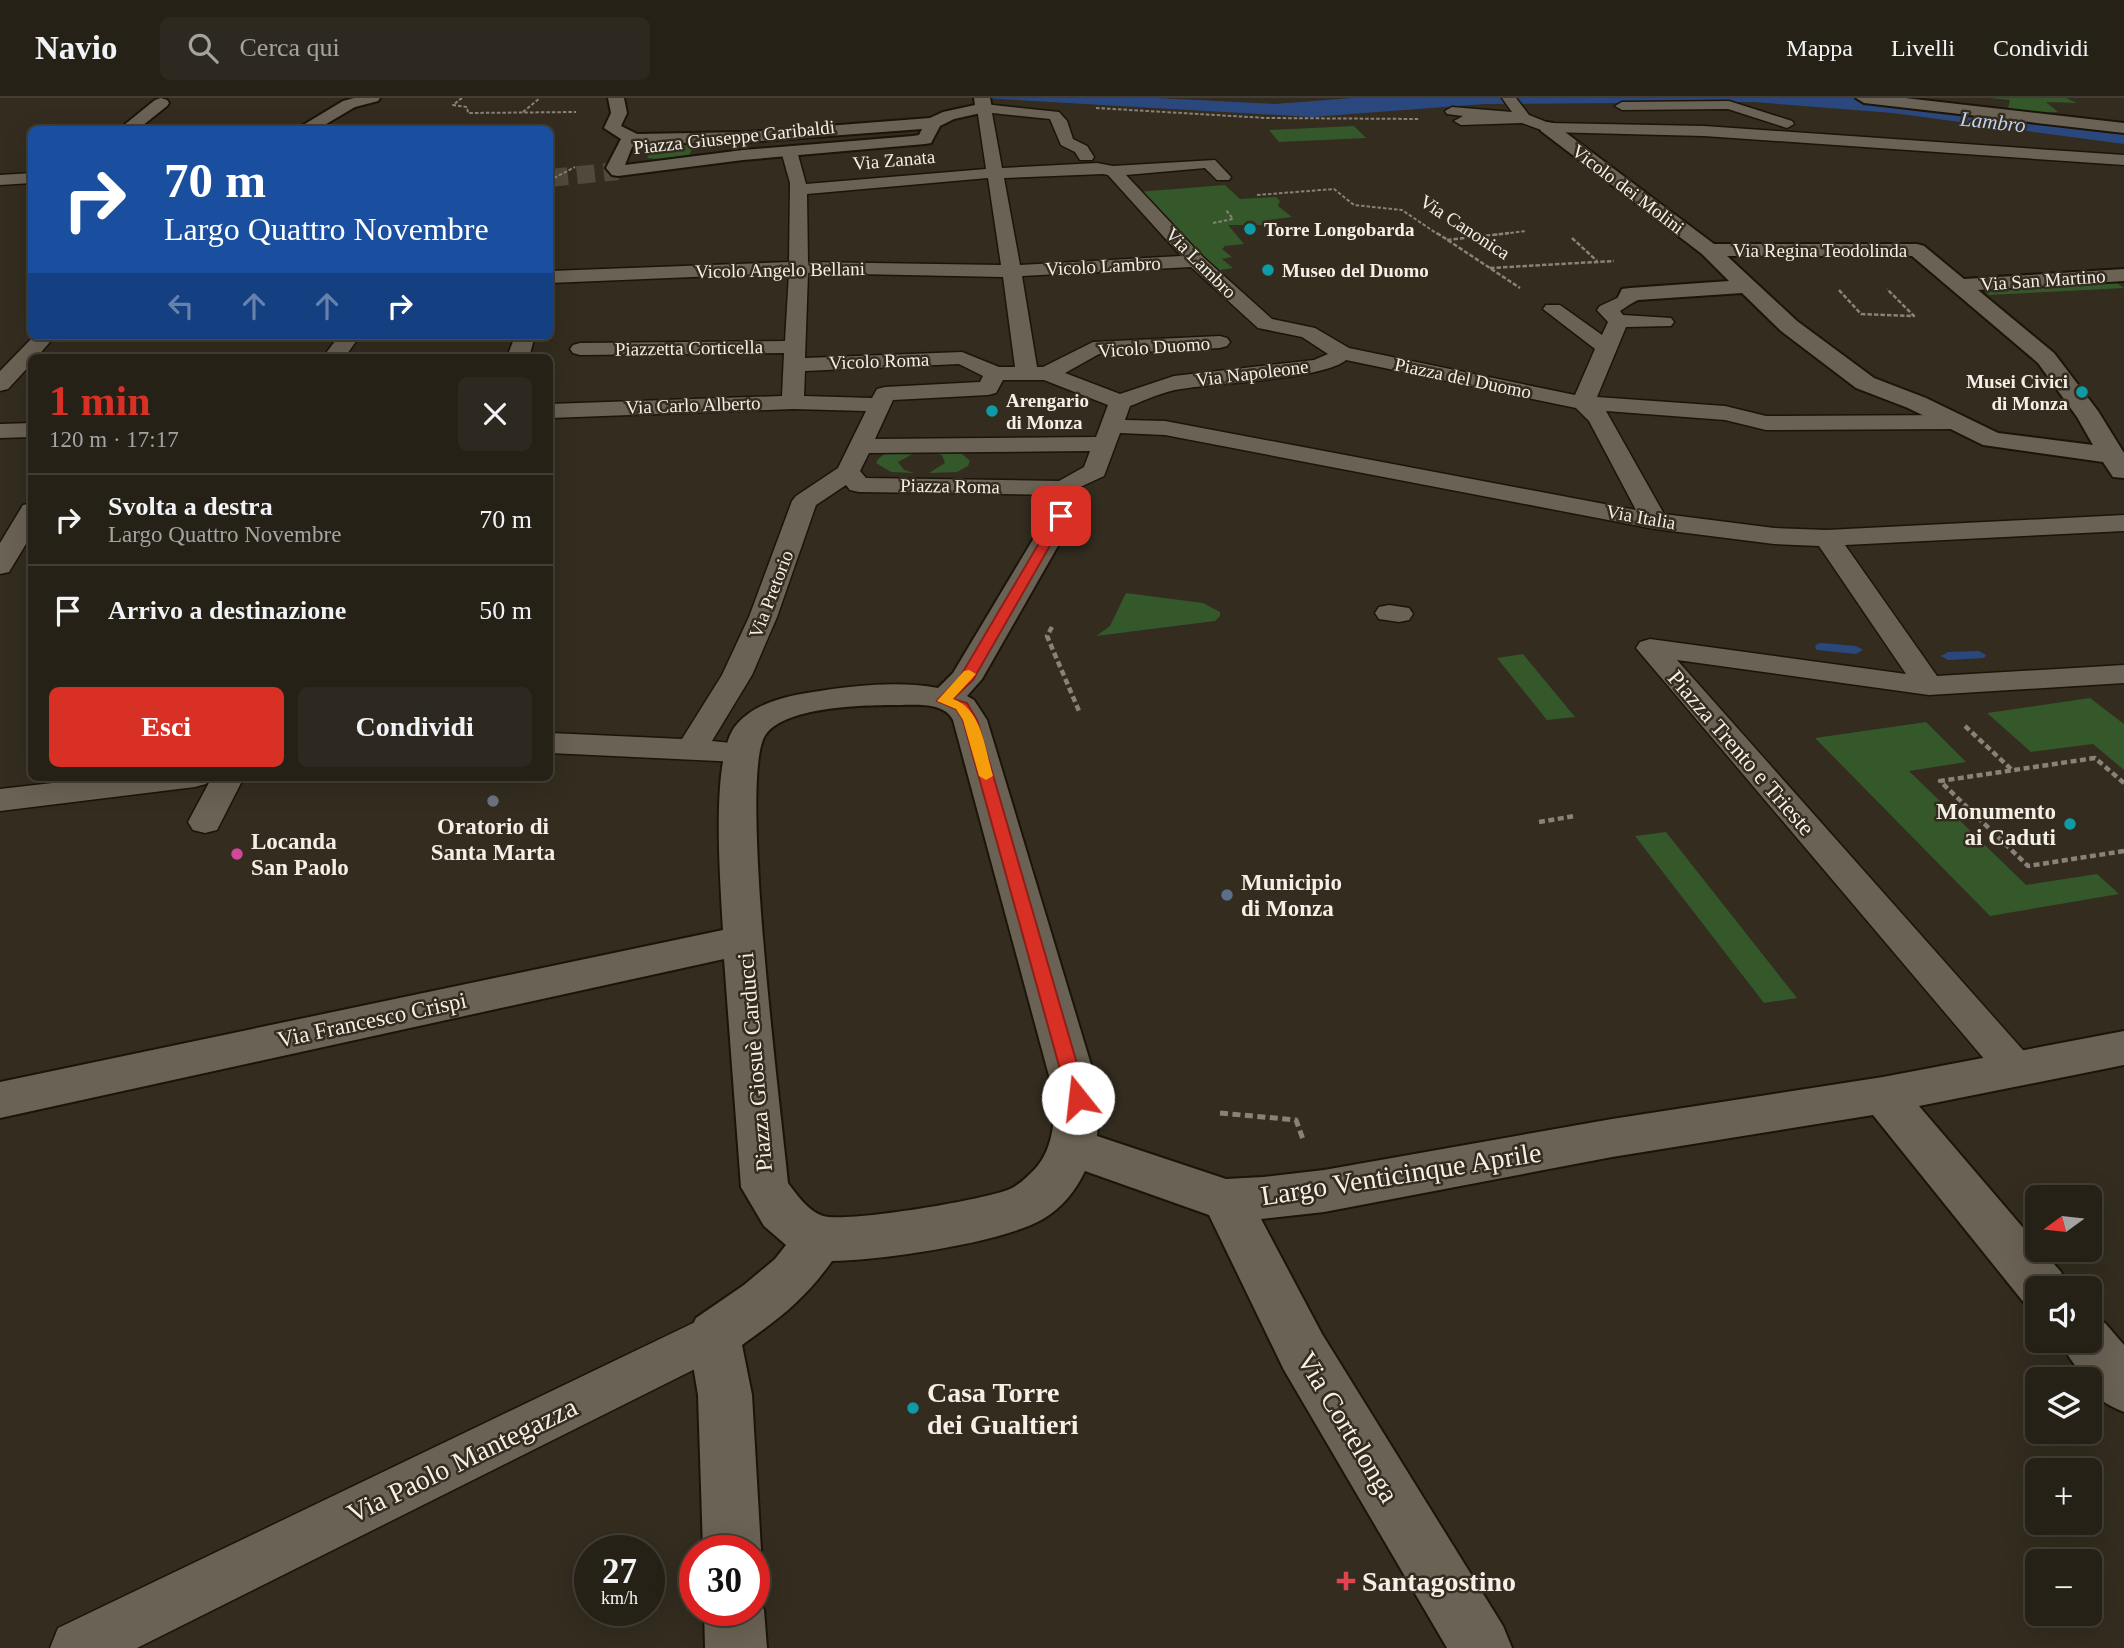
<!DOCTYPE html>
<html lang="it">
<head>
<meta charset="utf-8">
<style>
  body { margin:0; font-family:"Times New Roman",serif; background:#2e2920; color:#f1f3f6; height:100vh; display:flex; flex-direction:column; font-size:26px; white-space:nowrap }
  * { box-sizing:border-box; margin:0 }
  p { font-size:23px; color:#a4a3a1 }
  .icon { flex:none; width:38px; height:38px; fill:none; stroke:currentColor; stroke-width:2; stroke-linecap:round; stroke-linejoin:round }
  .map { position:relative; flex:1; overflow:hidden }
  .side { position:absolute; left:28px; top:256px; width:525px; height:427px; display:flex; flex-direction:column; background:#262117; border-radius:10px; box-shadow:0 7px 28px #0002,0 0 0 2px #423e36 }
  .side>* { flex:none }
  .hud { position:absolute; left:28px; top:28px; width:525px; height:214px; border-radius:10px; box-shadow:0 7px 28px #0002,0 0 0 2px #423e36; background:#1a4fa0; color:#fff; overflow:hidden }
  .needle { width:46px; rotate:255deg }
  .buttons { position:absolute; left:2025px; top:1087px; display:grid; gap:14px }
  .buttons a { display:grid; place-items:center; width:77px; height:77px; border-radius:10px; background:#262117; box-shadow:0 7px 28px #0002,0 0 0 2px #423e36; font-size:35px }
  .speed { position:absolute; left:574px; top:1437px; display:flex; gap:14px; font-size:35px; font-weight:700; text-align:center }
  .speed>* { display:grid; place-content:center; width:91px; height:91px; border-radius:50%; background:#262117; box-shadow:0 7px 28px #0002,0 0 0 2px #423e36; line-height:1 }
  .speed small { font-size:18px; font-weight:400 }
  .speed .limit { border:10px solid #d22; background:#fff; color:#111 }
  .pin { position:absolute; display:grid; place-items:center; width:60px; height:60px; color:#fff; margin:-30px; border-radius:14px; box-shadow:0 4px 10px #0006 }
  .me { position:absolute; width:77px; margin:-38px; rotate:344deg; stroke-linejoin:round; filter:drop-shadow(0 0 5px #0008) }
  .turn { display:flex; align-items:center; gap:24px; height:147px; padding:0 21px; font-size:32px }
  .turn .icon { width:91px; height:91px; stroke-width:2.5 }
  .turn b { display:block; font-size:49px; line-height:60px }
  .lanes { display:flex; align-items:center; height:66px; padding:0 21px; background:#0003; justify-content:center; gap:35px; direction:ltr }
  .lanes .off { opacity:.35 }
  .round { display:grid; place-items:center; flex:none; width:74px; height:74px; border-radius:10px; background:#2e2920 }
  .overview { display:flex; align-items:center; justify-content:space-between; height:119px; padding:0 21px }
  h1 { font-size:42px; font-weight:700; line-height:52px; color:#d93025 }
  .primary-button { display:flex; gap:14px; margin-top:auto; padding:14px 21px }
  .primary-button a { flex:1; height:80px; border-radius:10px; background:#d93025; color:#fff; font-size:28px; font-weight:700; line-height:80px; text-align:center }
  .primary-button a+a { background:#2e2920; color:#f1f3f6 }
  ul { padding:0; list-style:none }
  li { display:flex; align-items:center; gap:21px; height:91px; padding:0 21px; border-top:2px solid #423e36 }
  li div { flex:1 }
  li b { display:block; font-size:26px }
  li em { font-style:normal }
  header { display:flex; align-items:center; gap:42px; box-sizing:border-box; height:98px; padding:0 35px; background:#262117; border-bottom:2px solid #423e36 }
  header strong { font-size:33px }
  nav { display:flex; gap:38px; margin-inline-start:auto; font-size:24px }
  .search { width:490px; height:63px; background:#2e2920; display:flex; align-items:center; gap:18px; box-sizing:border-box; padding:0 24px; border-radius:10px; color:#a4a3a1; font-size:26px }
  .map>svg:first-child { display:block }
  .green { fill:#34582a }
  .water { fill:#2b487e }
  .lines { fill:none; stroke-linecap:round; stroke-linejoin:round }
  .stream { fill:#2b487e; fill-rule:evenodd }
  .minor-tunnel { stroke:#50493d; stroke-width:18; stroke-dasharray:18 9; stroke-linecap:butt }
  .pedestrian-casing { stroke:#1b1409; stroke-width:3 }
  .minor-casing { stroke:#1b1409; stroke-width:4 }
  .path-far3 { stroke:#888277; stroke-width:2; stroke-dasharray:3.5 2; stroke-linecap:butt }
  .path-far2 { stroke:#888277; stroke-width:2.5; stroke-dasharray:4.5 2; stroke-linecap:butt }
  .path-far1 { stroke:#888277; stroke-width:4.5; stroke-dasharray:6 3.5; stroke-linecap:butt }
  .path { stroke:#888277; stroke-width:5; stroke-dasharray:8 4.5; stroke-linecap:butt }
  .pedestrian { fill:#6a6254; fill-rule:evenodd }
  .minor { fill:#6a6254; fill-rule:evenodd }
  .route { fill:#d93025; stroke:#8d1f18; stroke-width:2 }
  .slow { fill:#f59e0b }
  .culture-dot { fill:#0f9aa8; stroke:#332c1f; stroke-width:2.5 }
  .worship-dot { fill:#6b7280; stroke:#332c1f; stroke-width:2.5 }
  .hotel-dot { fill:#d1479c; stroke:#332c1f; stroke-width:2.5 }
  .service-dot { fill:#5c6f8a; stroke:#332c1f; stroke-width:2.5 }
  .health-dot { fill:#e0444e; stroke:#332c1f; stroke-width:2.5 }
  .labels { text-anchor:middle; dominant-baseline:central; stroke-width:5; stroke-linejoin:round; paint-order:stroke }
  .far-street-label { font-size:19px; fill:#f4efe7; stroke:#332c1f }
  .far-poi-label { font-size:19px; font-weight:bold; fill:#f4efe7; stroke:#332c1f; text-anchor:start }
  .far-water-label { font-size:21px; font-style:italic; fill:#bfd2f4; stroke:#332c1f }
  .street-label { font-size:23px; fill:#f4efe7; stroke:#332c1f }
  .poi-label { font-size:23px; font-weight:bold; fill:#f4efe7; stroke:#332c1f; text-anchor:start }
  .near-street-label { font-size:28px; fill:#f4efe7; stroke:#332c1f }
  .near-poi-label { font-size:28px; font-weight:bold; fill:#f4efe7; stroke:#332c1f; text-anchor:start }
</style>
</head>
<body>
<header>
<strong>Navio</strong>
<div class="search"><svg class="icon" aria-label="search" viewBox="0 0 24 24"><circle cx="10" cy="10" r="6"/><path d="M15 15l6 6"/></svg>Cerca qui</div>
<nav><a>Mappa</a><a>Livelli</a><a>Condividi</a></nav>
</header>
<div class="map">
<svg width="2124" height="1550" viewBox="0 0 2124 1550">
  <rect width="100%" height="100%" fill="#332c1f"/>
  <g class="green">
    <path d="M1990 0H2066L2077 5 2046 4 2058 14 2041 15 2046 18 2007 14 2010 2Z"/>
    <path d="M1354 28 1366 40 1279 44 1269 32Z"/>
    <path d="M688 47 693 49 689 57 656 61 647 60 654 49Z"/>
    <path d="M1225 87 1240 101 1276 99 1280 103 1278 108 1292 119 1267 122 1264 127H1228L1244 146 1225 148 1222 151 1232 159 1222 161 1233 170 1213 173 1137 94Z"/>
    <path d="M2110 180 2124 190 1989 197 1980 188Z"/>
    <path d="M918 353 898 364 904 372 914 375 891 374 876 365C883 350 904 354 918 353Z"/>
    <path d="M929 354 962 356 970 363 968 368 957 374 929 375 945 365 942 357Z"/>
    <path d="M1126 495 1203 505 1220 514V518L1215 523 1096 538 1110 528Z"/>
    <path d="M1523 556 1575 619 1547 622 1497 560Z"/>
    <path d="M2090 600 2124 626V672L2093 646 2031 654 1987 615Z"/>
    <path d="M1926 624 1966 664 1909 673 2026 787 2097 776 2119 796 1990 818 1815 640Z"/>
    <path d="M1666 734 1797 900 1764 905 1635 738Z"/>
  </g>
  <path class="water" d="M981 0H1156L1275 6 1352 0H1858L2124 32V46L1893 15 1754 4 1484 6 1312 19Z"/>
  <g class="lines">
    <g class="stream">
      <path d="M1822 545 1856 548 1863 552 1856 556 1817 552 1815 549 1817 546Z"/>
      <path d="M1979 553 1986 557 1984 560 1948 562 1941 558 1948 554Z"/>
    </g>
    <path class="minor-tunnel" d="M550 80 618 73"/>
    <g class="pedestrian-casing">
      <g id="pedestrian">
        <path d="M1502 0H1516L1529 17 1549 25 1704 28 2124 57V67L1704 38 1547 34 1522 25 1461 27 1454 23 1463 18 1447 16 1445 13 1452 9 1512 14Z"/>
        <path d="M1729 3 1792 23 1794 26 1787 30 1728 11 1622 12 1615 8 1622 4Z"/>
        <path d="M984 6 1059 14 1067 23 1073 41 1087 48 1094 59 1092 62H1080L1075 54 1061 47 1050 21 992 15 1002 70 1097 65 1113 68 1215 62 1231 79 1229 82H1217L1205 70 1126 77 1203 159 1272 221 1315 230 1349 250 1575 297 1595 251 1543 211 1546 207H1560L1602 237 1608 224 1597 212 1600 208 1628 195 1638 201 1620 213 1623 217 1671 220 1674 224 1671 228 1626 229 1597 299 1725 308 1766 318 1955 317 1963 319 1966 324 1963 329 1955 331 1766 332 1725 322 1606 313 1664 416 1774 430 1827 432 2124 417V433L1845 447 1937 578 2124 567V585L1929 597 1677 562 2030 960 2036 971 2030 982 2016 987 2002 982 1636 550 1640 544 1650 541 1906 576 1819 448 1774 446 1655 431 1165 337 1120 335 1104 378 1063 397 859 394 850 392 846 387 816 407 777 519 752 577 712 643 750 647 755 654 750 661 739 664 550 655V635L682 641 722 577 749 519 792 403 796 398 838 370 866 313 793 311 550 320V306L782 298 784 255 580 257 573 255 570 251 573 247 580 245 785 243 789 175 550 185V173L789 164 790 85 781 53 783 50H795L797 53 806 86 986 71 977 10ZM1103 76 1108 77 1181 158 1020 167 1004 80ZM988 80 1001 167 808 164 807 96ZM1191 169 1258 230 1302 239 1328 256 1314 262 1174 278 1120 296 1065 275 1099 256 1220 250 1227 248 1230 244 1227 240 1220 238 1093 244 1043 269H1037L1022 178ZM808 175 1003 179 1015 269H999L962 254 805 260ZM1346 262 1576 310 1589 323 1636 412 1165 323 1125 322 1130 308C1146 302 1164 293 1181 291 1216 285 1324 281 1346 262ZM959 266 983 278 980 284 885 289 877 291 872 300 804 298 805 273ZM1003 282H1044L1108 307 1096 339 875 341 893 302 988 297 996 295ZM1090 353 1084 369 1059 383 866 380 860 373 869 355Z"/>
        <path d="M32 75V85L0 87V77Z"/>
        <path d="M34 238H55L37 259H32V265L8 291 0 293V273Z"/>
        <path d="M339 238 359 239 345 259H323Z"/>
        <path d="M515 238H535L529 259H507Z"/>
        <path d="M32 325V339L0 340V326Z"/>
        <path d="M32 405V436L9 474 0 476V445L23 407Z"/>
        <path d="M1389 507 1409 510 1413 516 1409 522 1399 524 1379 521 1375 515 1379 509Z"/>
        <path d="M105 679H211L206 686 195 689 0 713V691Z"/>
        <path d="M212 679H244L217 732 205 735 193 732 188 724Z"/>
        <path d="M714 1215 731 1221 738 1237 731 1253 137 1550H50L58 1530Z"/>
      </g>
    </g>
    <g class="minor-casing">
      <g id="minor">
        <path d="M161 0 167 2 169 5 167 8 137 32H118L155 2Z"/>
        <path d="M354 0H380L378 3 355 9 316 32H295L343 3Z"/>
        <path d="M608 0H624L627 15 621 28 637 36 748 34 930 20 943 14 975 7 974 0H990L992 10 990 13 954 21 940 28 931 45 925 46 743 62 618 78 612 77 606 70 621 41 604 30 611 15ZM922 31 919 37 913 38 743 52 625 67 632 49 637 46 748 44Z"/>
        <path d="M1856 0H1905L2124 25V35L1864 5Z"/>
        <path d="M1547 24 1553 25 1714 146H1917L1924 148 1964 181 2124 171V183L1978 192 2054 255 2098 313 2124 355V380L2113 379 2103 364 1983 347 1908 310 1856 290 1781 233 1742 195 1638 202 1628 207 1620 206 1617 201 1622 191 1630 190 1729 183 1702 156 1541 33 1539 29ZM1727 158H1912L2038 265 2077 319 2093 347 1998 335 1926 300 1874 280 1797 223Z"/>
        <path d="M1061 410 1071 412 1075 418 982 581 967 598 974 602 987 622 1101 1000 1097 1038 1226 1081 1263 1079 1324 1072 1612 1021 1883 979 2124 933V967L1919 1008 2037 1146V1152H2042L2061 1174 2068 1190H2037V1211L2025 1206 1873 1017 1612 1059 1324 1114 1261 1121 1322 1236 1503 1528 1512 1550H1447L1284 1272 1209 1117 1085 1073C1076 1092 1062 1110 1043 1121 1002 1145 881 1162 832 1163 805 1201 780 1220 742 1247L752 1297 761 1452 754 1469V1452H703L698 1297 688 1237 696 1220 744 1187 775 1161 786 1147 764 1128 741 1089 724 861 0 1020V984L723 832C721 789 709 656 737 626 757 603 792 597 820 593 858 587 900 583 938 590L953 575 1047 418 1051 412ZM898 607C916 607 944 604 953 622L1055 1000C1054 1025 1053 1051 1035 1071 1028 1078 1019 1087 1010 1091 984 1102 847 1125 823 1118 808 1113 797 1097 788 1085 782 1019 737 674 766 636 787 608 866 607 898 607Z"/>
        <path d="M2090 1218 2105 1225 2124 1247V1314C2109 1308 2091 1299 2090 1281H2085L2069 1259 2061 1242H2090Z"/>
        <path d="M754 1490 764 1512 767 1550H705L704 1512H754Z"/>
      </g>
    </g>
    <g class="path-far3">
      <path d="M462 0 453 7 467 9 468 15 576 14"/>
      <path d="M1096 10 1266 20 1419 21"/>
      <path d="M523 14 540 0"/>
      <path d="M554 80 575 69"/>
      <path d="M1257 97 1334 91 1354 107 1402 112 1439 137"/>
      <path d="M1213 125 1233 121 1226 112"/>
      <path d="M1494 137 1526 133"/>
    </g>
    <g class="path-far2">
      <path d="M1437 135 1520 190"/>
      <path d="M1572 140 1597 163"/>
      <path d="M1447 142 1509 135"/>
      <path d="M1490 170 1614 163"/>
      <path d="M1839 192 1861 216 1914 218 1887 191"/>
    </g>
    <g class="path-far1">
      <path d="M1052 529 1047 538 1079 613"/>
      <path d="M1965 628 2012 672"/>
      <path d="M2124 685 2095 660 1940 683 2028 768 2124 753"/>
      <path d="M1539 724 1575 718"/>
    </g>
    <path class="path" d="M1220 1015 1296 1022 1304 1044"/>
    <use href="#pedestrian" class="pedestrian"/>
    <use href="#minor" class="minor"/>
  </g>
  <path class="route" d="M1061 415 1067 418 973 582 953 601 967 605 977 622 1087 1000 1084 1005 1078 1007 1071 1005 1068 1000 963 622 956 611 937 603 960 579 1055 418Z"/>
  <path class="slow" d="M969 572 976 576 953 601C982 611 985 651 993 678L986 682 979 678 963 622 956 611 937 603 964 573Z"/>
  <g class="culture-dot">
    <circle cx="1250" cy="131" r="7"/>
    <circle cx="1268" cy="172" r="7"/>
    <circle cx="2082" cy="294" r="7"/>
    <circle cx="992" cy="313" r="7"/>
    <circle cx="2070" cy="726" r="7"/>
    <circle cx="913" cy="1310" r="7"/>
  </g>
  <circle class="worship-dot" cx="493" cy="703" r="7"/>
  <circle class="hotel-dot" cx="237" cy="756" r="7"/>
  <circle class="service-dot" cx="1227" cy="797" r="7"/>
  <path class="health-dot" d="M1342.5 1472.5h7v7h7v7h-7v7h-7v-7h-7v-7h7z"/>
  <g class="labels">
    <g class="far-street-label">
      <text transform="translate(734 39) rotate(-6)">Piazza Giuseppe Garibaldi</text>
      <text transform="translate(894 62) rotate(-5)">Via Zanata</text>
      <text transform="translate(1628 91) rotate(37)">Vicolo dei Molini</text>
      <text transform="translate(1465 129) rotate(33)">Via Canonica</text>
      <text x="1820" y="152">Via Regina Teodolinda</text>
      <text transform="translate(1201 165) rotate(45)">Via Lambro</text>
      <text transform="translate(1103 168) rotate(-3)">Vicolo Lambro</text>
      <text transform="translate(780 172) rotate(-1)">Vicolo Angelo Bellani</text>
      <text transform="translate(2043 182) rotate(-4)">Via San Martino</text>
      <text transform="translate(1154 249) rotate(-4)">Vicolo Duomo</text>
      <text transform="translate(689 250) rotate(-1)">Piazzetta Corticella</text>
      <text transform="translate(879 263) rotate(-2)">Vicolo Roma</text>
      <text transform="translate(1252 275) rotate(-7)">Via Napoleone</text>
      <text transform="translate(1463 280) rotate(12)">Piazza del Duomo</text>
      <text transform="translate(693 307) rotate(-2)">Via Carlo Alberto</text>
      <text transform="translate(950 388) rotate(1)">Piazza Roma</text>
      <text transform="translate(1641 419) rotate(10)">Via Italia</text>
      <text transform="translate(771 496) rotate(-69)">Via Pretorio</text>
    </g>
    <g class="far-poi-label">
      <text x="1264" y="131">Torre Longobarda</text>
      <text x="1282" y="172">Museo del Duomo</text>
      <text x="2068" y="283" text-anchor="end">Musei Civici<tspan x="2068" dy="22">di Monza</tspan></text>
      <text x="1006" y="302">Arengario<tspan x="1006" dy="22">di Monza</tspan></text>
    </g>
    <g class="far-water-label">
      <text transform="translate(1993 24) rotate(6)">Lambro</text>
    </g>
    <g class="street-label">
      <text transform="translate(1741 655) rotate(49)">Piazza Trento e Trieste</text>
      <text transform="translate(372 922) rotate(-12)">Via Francesco Crispi</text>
      <text transform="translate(755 964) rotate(-95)">Piazza Giosuè Carducci</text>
    </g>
    <g class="poi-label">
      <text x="2056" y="713" text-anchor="end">Monumento<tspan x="2056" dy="26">ai Caduti</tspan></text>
      <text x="493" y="728" text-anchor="middle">Oratorio di<tspan x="493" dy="26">Santa Marta</tspan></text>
      <text x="251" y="743">Locanda<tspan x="251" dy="26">San Paolo</tspan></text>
      <text x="1241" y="784">Municipio<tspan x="1241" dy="26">di Monza</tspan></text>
    </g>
    <g class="near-street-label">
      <text transform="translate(1401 1076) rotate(-9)">Largo Venticinque Aprile</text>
      <text transform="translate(1348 1329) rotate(59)">Via Cortelonga</text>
      <text transform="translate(462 1362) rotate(-26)">Via Paolo Mantegazza</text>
    </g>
    <g class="near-poi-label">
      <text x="927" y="1294">Casa Torre<tspan x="927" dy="32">dei Gualtieri</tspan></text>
      <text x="1362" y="1483">Santagostino</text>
    </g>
  </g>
</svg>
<div class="buttons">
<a><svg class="needle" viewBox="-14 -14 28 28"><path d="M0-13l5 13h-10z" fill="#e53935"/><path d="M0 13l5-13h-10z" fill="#a4a3a1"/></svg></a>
<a><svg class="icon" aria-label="sound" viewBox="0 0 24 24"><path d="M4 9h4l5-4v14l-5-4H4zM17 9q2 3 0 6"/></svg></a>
<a><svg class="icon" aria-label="layers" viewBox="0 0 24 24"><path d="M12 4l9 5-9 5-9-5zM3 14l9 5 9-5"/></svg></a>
<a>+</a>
<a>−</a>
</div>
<div class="speed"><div>27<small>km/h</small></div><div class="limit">30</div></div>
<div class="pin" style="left:1061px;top:418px;background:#d93025"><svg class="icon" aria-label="arrive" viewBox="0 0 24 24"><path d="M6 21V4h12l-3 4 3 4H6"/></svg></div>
<svg class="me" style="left:1078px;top:1000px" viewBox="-20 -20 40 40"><circle r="19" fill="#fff"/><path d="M0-13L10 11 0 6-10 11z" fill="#d93025"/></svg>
<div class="hud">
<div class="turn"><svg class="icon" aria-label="right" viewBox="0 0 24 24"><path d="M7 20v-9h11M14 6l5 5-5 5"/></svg><div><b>70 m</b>Largo Quattro Novembre</div></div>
<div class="lanes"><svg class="icon off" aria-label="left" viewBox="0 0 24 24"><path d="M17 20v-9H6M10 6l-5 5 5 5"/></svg><svg class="icon off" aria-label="ahead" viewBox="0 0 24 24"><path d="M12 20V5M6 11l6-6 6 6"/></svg><svg class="icon off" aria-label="ahead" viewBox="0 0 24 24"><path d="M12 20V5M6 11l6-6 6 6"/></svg><svg class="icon" aria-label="right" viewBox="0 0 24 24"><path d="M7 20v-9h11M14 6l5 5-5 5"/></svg></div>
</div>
<section class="side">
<div class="overview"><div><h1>1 min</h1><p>120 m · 17:17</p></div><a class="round"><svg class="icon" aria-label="close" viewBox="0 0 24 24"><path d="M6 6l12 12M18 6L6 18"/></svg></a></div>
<ul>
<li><svg class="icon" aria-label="right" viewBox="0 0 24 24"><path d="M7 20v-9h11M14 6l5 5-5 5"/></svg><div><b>Svolta a destra</b><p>Largo Quattro Novembre</p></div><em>70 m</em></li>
<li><svg class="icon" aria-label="arrive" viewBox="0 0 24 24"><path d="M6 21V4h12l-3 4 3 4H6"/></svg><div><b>Arrivo a destinazione</b></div><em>50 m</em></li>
</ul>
<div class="primary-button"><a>Esci</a><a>Condividi</a></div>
</section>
</div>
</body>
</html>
